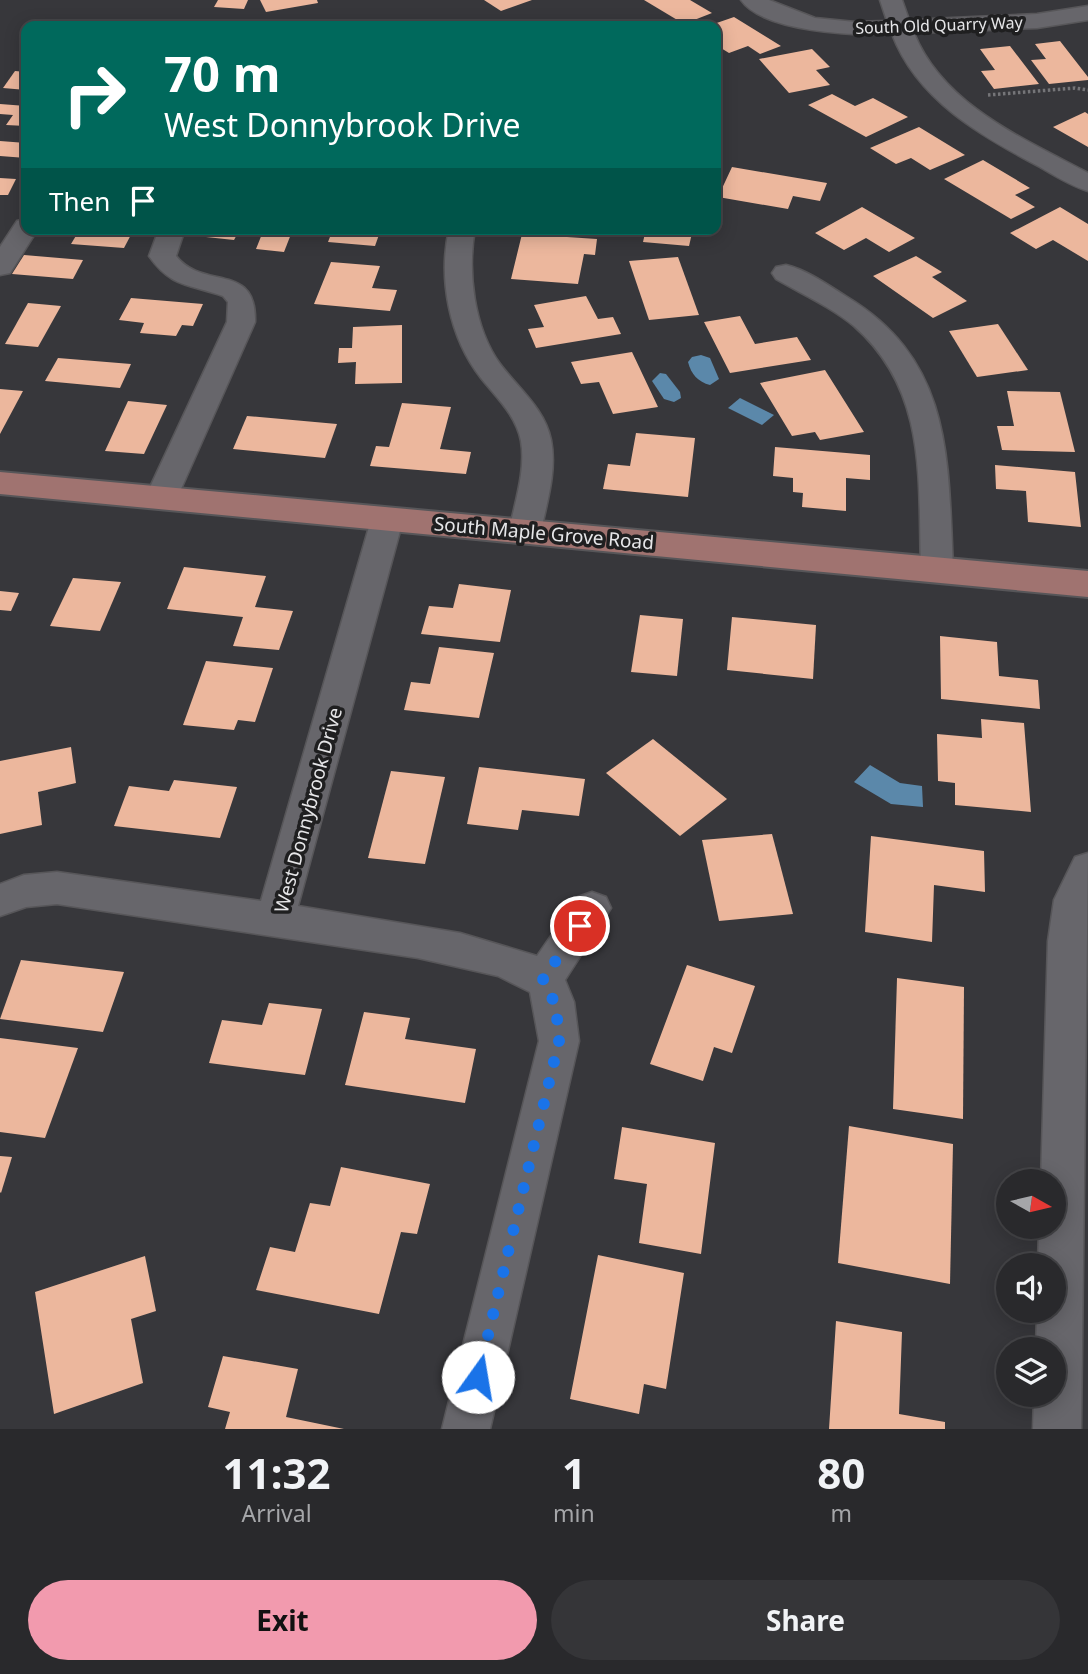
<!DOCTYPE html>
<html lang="en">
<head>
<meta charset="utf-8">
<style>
  body { margin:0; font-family:"Noto Sans",sans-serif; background:#353538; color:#f1f3f6; height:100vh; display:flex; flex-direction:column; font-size:26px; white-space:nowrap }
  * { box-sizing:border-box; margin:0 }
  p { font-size:23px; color:#a5a6a9 }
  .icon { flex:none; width:38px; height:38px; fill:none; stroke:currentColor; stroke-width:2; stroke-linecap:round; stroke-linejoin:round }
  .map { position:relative; height:1429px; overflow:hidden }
  .side { display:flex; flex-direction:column; background:#29292c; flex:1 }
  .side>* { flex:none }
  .hud { position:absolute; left:21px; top:21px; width:700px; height:214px; border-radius:14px; box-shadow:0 4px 18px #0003,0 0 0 2px #454548; background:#00695c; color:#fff; overflow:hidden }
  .needle { width:46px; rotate:98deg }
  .fabs { position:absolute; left:996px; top:1169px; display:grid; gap:14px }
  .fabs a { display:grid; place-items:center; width:70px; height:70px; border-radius:50%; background:#29292c; box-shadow:0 4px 18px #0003,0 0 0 2px #454548; font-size:35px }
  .pin { position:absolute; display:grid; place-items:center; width:60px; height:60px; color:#fff; margin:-30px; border:4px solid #fff; border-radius:50%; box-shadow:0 2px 7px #0007 }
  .me { position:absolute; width:77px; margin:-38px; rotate:13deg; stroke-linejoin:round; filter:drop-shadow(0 0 5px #0008) }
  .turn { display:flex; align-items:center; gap:24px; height:147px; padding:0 28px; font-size:32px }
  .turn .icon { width:91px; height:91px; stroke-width:2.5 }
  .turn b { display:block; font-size:49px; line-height:60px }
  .then { display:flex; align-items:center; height:66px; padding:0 28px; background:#0003; gap:14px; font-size:26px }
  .eta { display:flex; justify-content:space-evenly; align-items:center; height:119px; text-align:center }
  .eta b { font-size:42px; font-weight:700; line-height:49px }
  .action { display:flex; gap:14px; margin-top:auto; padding:14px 28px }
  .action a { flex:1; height:80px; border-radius:42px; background:#f29aae; color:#111; font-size:28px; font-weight:700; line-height:80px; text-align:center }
  .action a+a { background:#353538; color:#f1f3f6 }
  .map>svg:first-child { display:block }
  .water { fill:#5b88aa }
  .building { fill:#ecb79d }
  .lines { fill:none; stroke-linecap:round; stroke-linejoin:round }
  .minor-casing { stroke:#575659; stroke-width:3 }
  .major-casing { stroke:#575659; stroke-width:4 }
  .path { stroke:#757578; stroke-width:3.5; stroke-dasharray:2.5 2.5; stroke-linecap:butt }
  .minor { fill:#67666b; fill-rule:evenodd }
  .major { fill:#a07370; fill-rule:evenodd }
  .route { stroke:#1a73e8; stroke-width:12; stroke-dasharray:0 21.6 }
  .labels { text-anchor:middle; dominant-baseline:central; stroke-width:7; stroke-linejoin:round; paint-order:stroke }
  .far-street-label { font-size:16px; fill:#e6e6e8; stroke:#1f1f20 }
  .street-label { font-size:19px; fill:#e6e6e8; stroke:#1f1f20 }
</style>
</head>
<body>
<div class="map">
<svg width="1088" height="1429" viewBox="0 0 1088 1429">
  <rect width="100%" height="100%" fill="#37373b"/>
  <g class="water">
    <path d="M701 355 710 358 719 379 710 385C698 382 691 374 688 362L692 357Z"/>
    <path d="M660 373 666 374 680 392 681 398 674 402 664 399 652 381Z"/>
    <path d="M740 398 774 415 762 425 728 408Z"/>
    <path d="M870 765 900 783 922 786 923 807 891 804 854 782Z"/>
  </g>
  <g class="building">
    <path d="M218 0H248L244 9 214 7Z"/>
    <path d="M260 0H317L318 3 266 12Z"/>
    <path d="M484 0H532L501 11Z"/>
    <path d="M644 0H690L712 13 684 24Z"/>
    <path d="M734 17 781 46 760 54 748 46 729 53 716 45V26H708Z"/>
    <path d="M110 20 137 22 135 26H106Z"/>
    <path d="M1060 41 1088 77V80L1049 84 1031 60 1046 59 1035 44Z"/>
    <path d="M1010 46 1039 84 994 89 981 71 995 70 980 49Z"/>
    <path d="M812 49 830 67 816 70 830 85 789 93 759 59Z"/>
    <path d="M15 71 26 72V90L3 88Z"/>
    <path d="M832 94 855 106 873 98 908 117 866 137 808 105Z"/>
    <path d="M0 104 26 106V126L6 125 13 115 0 114Z"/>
    <path d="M1085 112 1088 114V147L1053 127Z"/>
    <path d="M919 127 965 155 930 170 911 158 896 164 870 148Z"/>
    <path d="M0 141 26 143V158L0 156Z"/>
    <path d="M983 160 1030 188 1015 195 1035 207 1011 219 944 179Z"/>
    <path d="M732 167 827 183 820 201 793 196 788 209 718 197Z"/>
    <path d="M0 178 16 179 8 195H0Z"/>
    <path d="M862 207 915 238 889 252 866 238 844 250 815 233Z"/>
    <path d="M1060 207 1088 224V261L1053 240 1036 249 1010 233Z"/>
    <path d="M80 229H134L124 248 71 244Z"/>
    <path d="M210 229H240L234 240 206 237Z"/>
    <path d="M264 229H293L284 252 256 249Z"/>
    <path d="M333 229H381L375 246 328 242Z"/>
    <path d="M646 229H693L689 246 643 242Z"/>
    <path d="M522 234 597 239 595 255 584 254 578 284 511 279Z"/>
    <path d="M24 255 83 260 73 279 12 274Z"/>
    <path d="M916 256 942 272 932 277 967 301 933 318 873 276Z"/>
    <path d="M678 257 699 315 649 320 629 261Z"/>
    <path d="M331 262 380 266 372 288 397 290 390 311 314 304Z"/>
    <path d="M586 296 598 319 613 317 621 334 536 348 528 329 544 327 534 305Z"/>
    <path d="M131 298 203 304 193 326 182 325 176 336 140 333 144 323 119 320Z"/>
    <path d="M28 303 61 306 38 347 5 344Z"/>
    <path d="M740 316 755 344 797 337 811 360 730 373 704 322Z"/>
    <path d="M998 324 1028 370 977 377 949 331Z"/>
    <path d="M402 325V383L355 384 356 362 338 363 339 348H352L353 327Z"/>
    <path d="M632 352 658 407 613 414 599 382 581 384 571 362Z"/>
    <path d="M58 358 131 364 120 388 45 381Z"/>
    <path d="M825 370 864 432 820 440 815 432 792 436 760 383Z"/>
    <path d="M0 389 23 391 0 434Z"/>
    <path d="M1007 391 1060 392 1075 452 1002 450 997 426H1014Z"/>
    <path d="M128 401 167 405 144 454 105 451Z"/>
    <path d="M402 403 451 407 440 449 471 452 466 474 370 466 376 446 389 447Z"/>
    <path d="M247 416 337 424 325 458 233 449Z"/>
    <path d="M636 433 695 438 688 497 603 489 608 464 630 466Z"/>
    <path d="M775 447 870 455V480L846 478V511L802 507 803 493 793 492V478L773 476Z"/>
    <path d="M995 465 1075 472 1081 527 1028 522 1026 491 996 489Z"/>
    <path d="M184 567 266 576 255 607 293 611 279 650 233 646 243 617 167 609Z"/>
    <path d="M73 578 121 582 100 631 50 626Z"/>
    <path d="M459 584 511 590 500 642 421 634 429 606 453 608Z"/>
    <path d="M0 591 19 593 11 611 0 610Z"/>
    <path d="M640 615 683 619 677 676 631 672Z"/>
    <path d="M732 617 816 625 813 679 727 670Z"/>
    <path d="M940 636 997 642 999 676 1038 680 1040 709 941 699Z"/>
    <path d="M439 647 494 653 479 718 404 710 411 682 430 684Z"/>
    <path d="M206 661 273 668 255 722 238 720 234 730 183 725Z"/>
    <path d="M981 719 1024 723 1031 812 955 805V783L938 781 937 734 982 738Z"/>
    <path d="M653 739 727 799 680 836 606 773Z"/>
    <path d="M71 747 76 783 38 792 42 825 0 834V761Z"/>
    <path d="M479 767 585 779 579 816 522 810 518 830 467 824Z"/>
    <path d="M391 771 445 777 425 864 368 858Z"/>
    <path d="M174 780 237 787 220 838 114 826 129 786 169 791Z"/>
    <path d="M772 834 793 914 719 921 702 840Z"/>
    <path d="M871 836 984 851 985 892 934 885 932 942 865 932Z"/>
    <path d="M21 960 124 972 103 1032 0 1019Z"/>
    <path d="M687 965 755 986 732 1053 714 1047 703 1081 650 1064Z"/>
    <path d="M897 978 964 987 963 1119 893 1109Z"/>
    <path d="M269 1003 322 1009 305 1075 209 1063 222 1020 262 1025Z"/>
    <path d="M364 1012 410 1018 405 1039 476 1049 465 1103 345 1085Z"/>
    <path d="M0 1038 78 1048 45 1138 0 1132Z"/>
    <path d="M849 1126 953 1144 950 1284 838 1263Z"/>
    <path d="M622 1127 715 1143 701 1254 639 1243 647 1184 614 1179Z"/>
    <path d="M0 1156 12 1157 1 1193 0 1192Z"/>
    <path d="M341 1167 430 1184 417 1234 401 1232 379 1314 256 1290 270 1247 295 1252 310 1203 330 1206Z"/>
    <path d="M598 1255 684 1273 666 1389 644 1384 639 1414 570 1399Z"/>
    <path d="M145 1256 156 1311 131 1319 143 1383 54 1414 35 1292Z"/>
    <path d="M836 1321 902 1332 899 1414 945 1422V1429H829Z"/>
    <path d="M223 1356 298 1369 286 1417 344 1429H225L230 1412 208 1407Z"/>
  </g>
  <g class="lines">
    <g class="minor-casing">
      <g id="minor">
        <path d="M741 0H769L815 18 855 22 887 21 880 0H902L909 20 1037 14 1088 6V20L1037 28 914 33C943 105 1024 139 1088 173V191C1071 186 1055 176 1040 167 981 136 917 100 892 34 856 36 763 32 741 0Z"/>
        <path d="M26 219V229H38L10 273 0 275V247L17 221Z"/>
        <path d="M159 229H185L176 256C203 291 257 261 255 322L177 498 172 505 161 508 150 505 145 498 227 322 228 302 223 296C190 284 171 288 149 256Z"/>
        <path d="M449 229H475C467 272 474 328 500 364 518 388 545 409 551 440 557 470 547 502 541 531L536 539 525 542 514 539 509 531C515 502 526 470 521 441 516 415 496 397 481 378 449 337 438 279 449 229Z"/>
        <path d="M786 265C807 270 828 285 847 297 953 361 948 459 953 569L948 577 937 580 926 577 921 569C918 480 928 391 854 326 831 307 802 294 776 279L772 273 776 267Z"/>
        <path d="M387 509 398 512 403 520 298 906 460 933 537 956 578 897 592 892 606 897 611 908 565 980 574 1002 579 1041 490 1429H442L539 1041 530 992 498 976 418 958 57 904 26 907 0 916V884L24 875 57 872 261 901 371 520 376 512Z"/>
        <path d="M1088 853 1081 1429H1033L1034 1395H1054V1349H1036L1037 1311H1054V1265H1038L1039 1227H1054V1181H1041L1048 941 1054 900 1075 857Z"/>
      </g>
    </g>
    <g class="major-casing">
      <path id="major" d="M0 472 1088 571V597L0 494Z"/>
    </g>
    <path class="path" d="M988 95 1075 88 1088 90"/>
    <use href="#minor" class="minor"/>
    <use href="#major" class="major"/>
  </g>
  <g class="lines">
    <path class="route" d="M478 1377 559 1041 556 1006 543 979 580 926"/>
  </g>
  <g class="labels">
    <g class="far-street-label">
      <text transform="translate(939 25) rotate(-2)">South Old Quarry Way</text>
    </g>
    <g class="street-label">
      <text transform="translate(544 533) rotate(5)">South Maple Grove Road</text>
      <text transform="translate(308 810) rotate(-75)">West Donnybrook Drive</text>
    </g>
  </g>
</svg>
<div class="fabs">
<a><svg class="needle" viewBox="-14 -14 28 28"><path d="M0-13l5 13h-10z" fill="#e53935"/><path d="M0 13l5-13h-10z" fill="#a5a6a9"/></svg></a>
<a><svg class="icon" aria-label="sound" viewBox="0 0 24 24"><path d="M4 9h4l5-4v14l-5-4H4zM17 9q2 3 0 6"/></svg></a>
<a><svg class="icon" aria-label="layers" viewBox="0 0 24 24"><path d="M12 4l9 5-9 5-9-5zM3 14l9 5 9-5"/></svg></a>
</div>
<div class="pin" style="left:580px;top:926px;background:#d93025"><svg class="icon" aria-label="arrive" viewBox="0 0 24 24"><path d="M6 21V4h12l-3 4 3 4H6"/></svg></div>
<svg class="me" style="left:478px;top:1377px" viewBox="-20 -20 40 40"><circle r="19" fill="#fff"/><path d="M0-13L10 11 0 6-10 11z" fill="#1a73e8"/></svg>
<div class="hud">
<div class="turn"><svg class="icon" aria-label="right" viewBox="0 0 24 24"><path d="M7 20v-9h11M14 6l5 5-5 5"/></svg><div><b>70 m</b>West Donnybrook Drive</div></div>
<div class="then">Then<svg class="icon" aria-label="arrive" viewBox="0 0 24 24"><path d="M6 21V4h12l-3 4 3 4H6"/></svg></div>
</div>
</div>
<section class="side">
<div class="eta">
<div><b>11:32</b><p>Arrival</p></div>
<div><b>1</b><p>min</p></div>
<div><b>80</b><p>m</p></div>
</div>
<div class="action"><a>Exit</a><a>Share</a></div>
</section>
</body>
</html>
